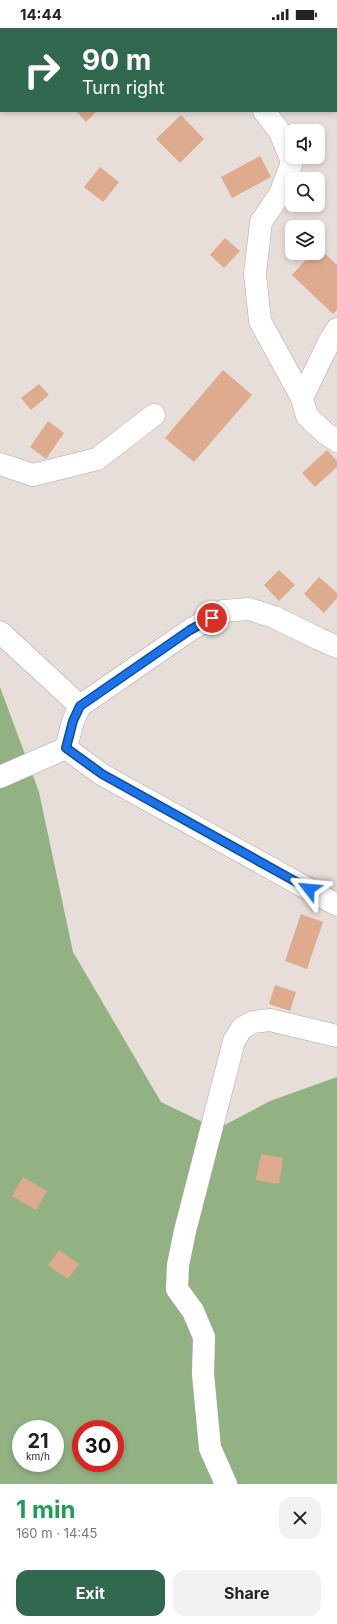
<!DOCTYPE html>
<html lang="en">
<head>
<meta charset="utf-8">
<style>
  body { margin:0; font-family:Inter,sans-serif; background:#f2f2f2; color:#222; height:100vh; display:flex; flex-direction:column; font-size:15px; white-space:nowrap }
  * { box-sizing:border-box; margin:0 }
  p { font-size:13px; color:#767676 }
  .icon { flex:none; width:22px; height:22px; fill:none; stroke:currentColor; stroke-width:2; stroke-linecap:round; stroke-linejoin:round }
  .map { position:relative; height:1456px; overflow:hidden }
  .side { display:flex; flex-direction:column; background:#fff; flex:1 }
  .side>* { flex:none }
  .guide { position:absolute; left:0px; top:0px; width:337px; height:84px; box-shadow:0 2px 6px #0003; background:#316950; color:#fff; overflow:hidden }
  .tools { position:absolute; left:285px; top:96px; display:grid; gap:8px }
  .tools a { display:grid; place-items:center; width:40px; height:40px; border-radius:8px; background:#fff; box-shadow:0 2px 6px #0003; font-size:20px }
  .speed { position:absolute; left:12px; top:1392px; display:flex; gap:8px; font-size:20px; font-weight:700; text-align:center }
  .speed>* { display:grid; place-content:center; width:52px; height:52px; border-radius:50%; background:#fff; box-shadow:0 2px 6px #0003; line-height:1 }
  .speed small { font-size:10px; font-weight:400 }
  .speed .limit { border:6px solid #d22; background:#fff; color:#111 }
  .pin { position:absolute; display:grid; place-items:center; width:34px; height:34px; color:#fff; margin:-17px; border:2px solid #fff; border-radius:50%; box-shadow:0 1px 4px #0007 }
  .me { position:absolute; width:44px; margin:-22px; rotate:299deg; stroke-linejoin:round; filter:drop-shadow(0 0 3px #0008) }
  .turn { display:flex; align-items:center; gap:14px; height:84px; padding:0 16px; font-size:18px }
  .turn .icon { width:52px; height:52px; stroke-width:2.5 }
  .turn b { display:block; font-size:28px; line-height:34px }
  .round { display:grid; place-items:center; flex:none; width:42px; height:42px; border-radius:12px; background:#f2f2f2 }
  .headline { display:flex; align-items:center; justify-content:space-between; height:68px; padding:0 16px }
  h1 { font-size:24px; font-weight:700; line-height:30px; color:#1e9e55 }
  .primary-button { display:flex; gap:8px; margin-top:auto; padding:8px 16px }
  .primary-button a { flex:1; height:46px; border-radius:12px; background:#316950; color:#fff; font-size:16px; font-weight:700; line-height:46px; text-align:center }
  .primary-button a+a { background:#f2f2f2; color:#222 }
  .status { display:flex; justify-content:space-between; align-items:center; height:28px; padding:0 20px; background:#fff; direction:ltr }
  .status svg { height:11px; fill:currentColor }
  .map>svg:first-child { display:block }
  .forest { fill:#92b284; fill-rule:evenodd }
  .building { fill:#dfab8e }
  .lines { fill:none; stroke-linecap:round; stroke-linejoin:round }
  .minor-casing { stroke:#b0a7a2; stroke-width:23 }
  .minor { stroke:#fff; stroke-width:22 }
  .route-casing { stroke:#114b97; stroke-width:10 }
  .route { stroke:#1a73e8; stroke-width:7 }
</style>
</head>
<body>
<div class="status"><b>14:44</b><svg viewBox="0 0 49 12"><path d="M0 12V9h3v3zM5 12V6h3v6zM10 12V3h3v9zM15 12V0h3v12zM26 1h20v11H26zM47 4h2v5h-2z"/></svg></div>
<div class="map">
<svg width="337" height="1456" viewBox="0 0 337 1456">
  <rect width="100%" height="100%" fill="#e8ded9"/>
  <path class="forest" d="M0 659 39 764 73 924 161 1074 217 1101 270 1073 337 1049V1456H0ZM21 1401H55V1435H21ZM81 1401H115V1435H81Z"/>
  <g class="building">
    <path d="M76 83H97L86 94Z"/>
    <path d="M181 87 204 111 180 135 156 111Z"/>
    <path d="M260 128 271 149 232 170 221 149Z"/>
    <path d="M100 139 119 154 103 174 84 159Z"/>
    <path d="M225 210 240 223 224 240 210 227Z"/>
    <path d="M318 219 337 237V282L333 286 292 247 312 225H318Z"/>
    <path d="M223 342 252 367 194 434 165 410Z"/>
    <path d="M39 356 49 367 31 382 21 370Z"/>
    <path d="M48 393 64 405 46 431 30 419Z"/>
    <path d="M327 422 337 433V439L315 459 302 445Z"/>
    <path d="M279 542 295 557 279 573 264 557Z"/>
    <path d="M319 549 337 565V570L324 585 304 566Z"/>
    <path d="M301 886 323 894 307 941 285 933Z"/>
    <path d="M275 957 296 964 290 983 269 976Z"/>
    <path d="M261 1126 283 1130 279 1156 256 1152Z"/>
    <path d="M23 1149 47 1163 36 1182 12 1168Z"/>
    <path d="M59 1222 79 1236 68 1251 48 1237Z"/>
  </g>
  <g class="lines">
    <g class="minor-casing">
      <g id="minor">
        <path d="M168 0 170 1"/>
        <path d="M264 83 280 104 292 134 280 166 261 194 255 246 260 293 302 370"/>
        <path d="M337 301 329 314 302 370 307 388 325 405 337 413"/>
        <path d="M0 436 33 447 97 431 154 387"/>
        <path d="M0 604 80 678"/>
        <path d="M66 720 73 693 80 678 190 602 223 583 249 581 274 589 319 611 337 619"/>
        <path d="M66 720 101 746 337 877"/>
        <path d="M0 749 66 720"/>
        <path d="M226 1456 210 1420 203 1346 204 1309 193 1283 177 1261 178 1237 185 1203 234 1013 242 1000 253 994 270 992 337 1008"/>
      </g>
    </g>
    <use href="#minor" class="minor"/>
  </g>
  <g class="lines">
    <g class="route-casing">
      <path id="route" d="M212 590 190 602 80 678 73 693 66 720 102 746 309 861"/>
    </g>
    <use href="#route" class="route"/>
  </g>
</svg>
<div class="tools">
<a><svg class="icon" aria-label="sound" viewBox="0 0 24 24"><path d="M4 9h4l5-4v14l-5-4H4zM17 9q2 3 0 6"/></svg></a>
<a><svg class="icon" aria-label="search" viewBox="0 0 24 24"><circle cx="10" cy="10" r="6"/><path d="M15 15l6 6"/></svg></a>
<a><svg class="icon" aria-label="layers" viewBox="0 0 24 24"><path d="M12 4l9 5-9 5-9-5zM3 14l9 5 9-5"/></svg></a>
</div>
<div class="speed"><div>21<small>km/h</small></div><div class="limit">30</div></div>
<div class="pin" style="left:212px;top:590px;background:#d93025"><svg class="icon" aria-label="arrive" viewBox="0 0 24 24"><path d="M6 21V4h12l-3 4 3 4H6"/></svg></div>
<svg class="me" style="left:309px;top:861px" viewBox="-20 -20 40 40"><path d="M0-17L14 15 0 8-14 15z" fill="#1a73e8" stroke="#fff" stroke-width="4"/></svg>
<div class="guide">
<div class="turn"><svg class="icon" aria-label="right" viewBox="0 0 24 24"><path d="M7 20v-9h11M14 6l5 5-5 5"/></svg><div><b>90 m</b>Turn right</div></div>
</div>
</div>
<section class="side">
<div class="headline"><div><h1>1 min</h1><p>160 m · 14:45</p></div><a class="round"><svg class="icon" aria-label="close" viewBox="0 0 24 24"><path d="M6 6l12 12M18 6L6 18"/></svg></a></div>
<div class="primary-button"><a>Exit</a><a>Share</a></div>
</section>
</body>
</html>
